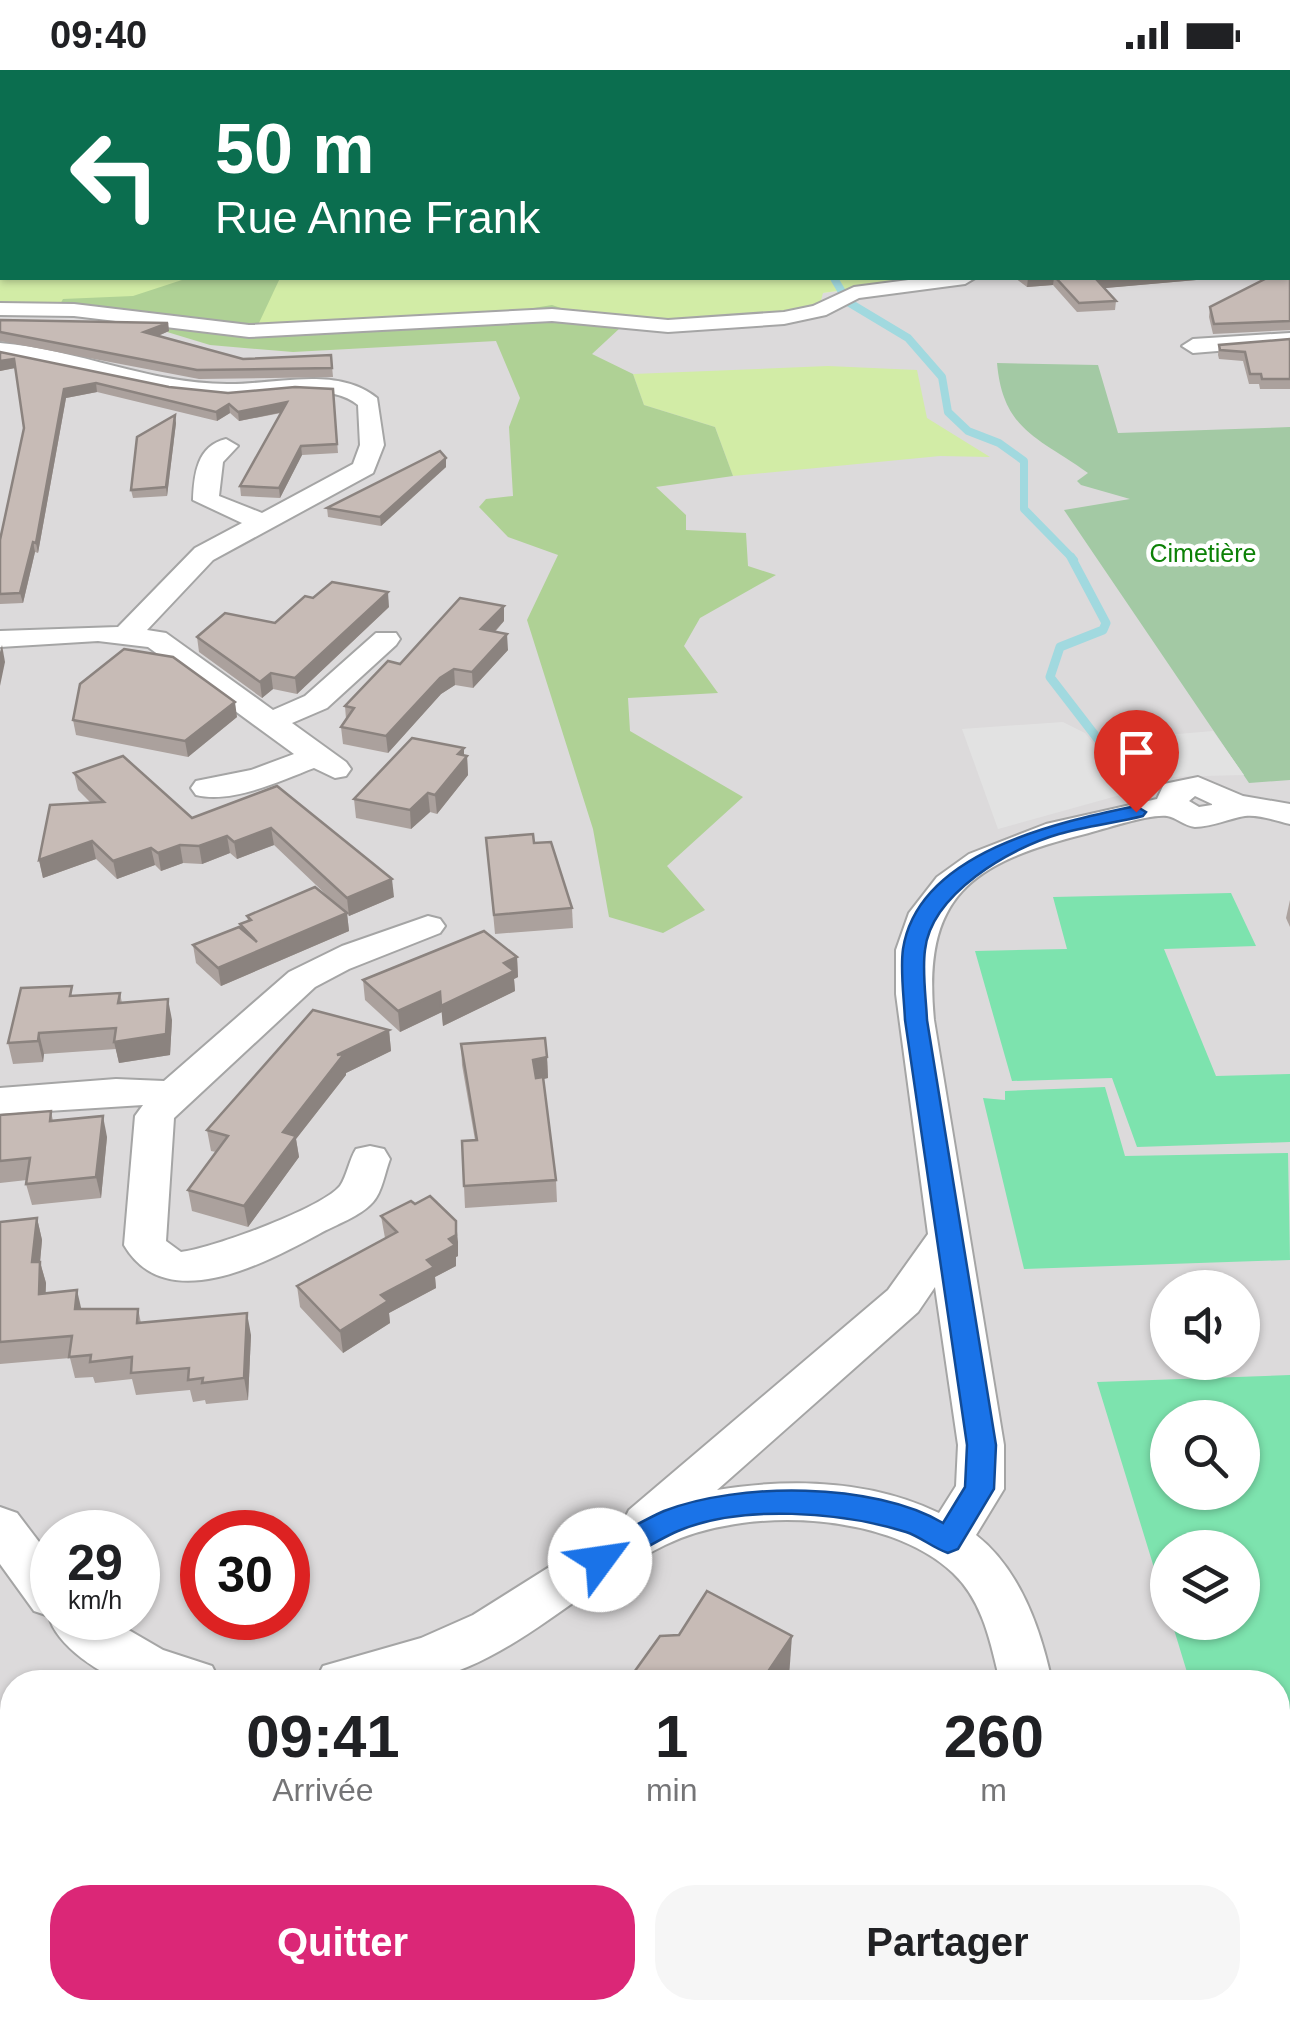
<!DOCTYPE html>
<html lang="fr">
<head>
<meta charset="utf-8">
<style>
  body { margin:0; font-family:Helvetica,sans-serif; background:#f6f6f6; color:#202124; height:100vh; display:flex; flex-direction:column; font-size:38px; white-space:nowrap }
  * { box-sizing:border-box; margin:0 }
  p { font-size:32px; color:#757577 }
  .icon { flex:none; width:55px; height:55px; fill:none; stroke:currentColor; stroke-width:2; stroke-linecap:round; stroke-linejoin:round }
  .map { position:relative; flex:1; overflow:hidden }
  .side { position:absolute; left:0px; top:1600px; width:1290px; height:350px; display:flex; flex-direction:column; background:#fff; border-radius:40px 40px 0 0; box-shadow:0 2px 8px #0004 }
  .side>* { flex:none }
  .top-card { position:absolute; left:0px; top:0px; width:1290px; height:210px; box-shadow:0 2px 8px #0004; background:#0b6e4f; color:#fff; overflow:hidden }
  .tools { position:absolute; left:1150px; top:1200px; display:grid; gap:20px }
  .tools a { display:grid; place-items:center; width:110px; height:110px; border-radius:50%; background:#fff; box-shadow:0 2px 8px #0004; font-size:50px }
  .speed { position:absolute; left:30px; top:1440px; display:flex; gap:20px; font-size:50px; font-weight:700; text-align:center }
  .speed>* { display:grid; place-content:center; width:130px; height:130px; border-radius:50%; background:#fff; box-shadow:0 2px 8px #0004; line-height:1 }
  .speed small { font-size:25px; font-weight:400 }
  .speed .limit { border:15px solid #d22; background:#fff; color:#111 }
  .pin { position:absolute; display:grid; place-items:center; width:85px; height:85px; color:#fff; margin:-102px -42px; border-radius:50% 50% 50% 0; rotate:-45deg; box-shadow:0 0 10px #0007 }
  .pin .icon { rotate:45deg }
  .me { position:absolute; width:110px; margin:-55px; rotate:59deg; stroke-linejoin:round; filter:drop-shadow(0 0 8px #0008) }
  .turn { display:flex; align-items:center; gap:35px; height:210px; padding:0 50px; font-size:45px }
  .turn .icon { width:130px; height:130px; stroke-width:2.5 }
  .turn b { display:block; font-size:70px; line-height:85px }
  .eta { display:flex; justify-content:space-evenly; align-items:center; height:170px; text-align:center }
  .eta b { font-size:60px; font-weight:800; line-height:70px }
  .action { display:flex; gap:20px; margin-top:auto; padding:20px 50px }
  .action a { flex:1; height:115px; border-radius:40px; background:#db2777; color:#fff; font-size:40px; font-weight:800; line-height:115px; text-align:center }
  .action a+a { background:#f6f6f6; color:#202124 }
  .status { display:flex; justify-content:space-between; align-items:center; height:70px; padding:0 50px; background:#fff; direction:ltr }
  .status svg { height:28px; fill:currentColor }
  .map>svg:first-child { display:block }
  .residential { fill:#dcdadb; fill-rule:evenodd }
  .grass { fill:#d2eca6 }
  .forest { fill:#afd195 }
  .cemetery { fill:#a3c9a4 }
  .pitch { fill:#7de3ae; fill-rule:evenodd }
  .parking { fill:#e2e2e2 }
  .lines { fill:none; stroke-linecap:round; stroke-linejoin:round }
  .stream-far2 { stroke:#a1d9df; stroke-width:5 }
  .stream-far1 { stroke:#a1d9df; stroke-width:8 }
  .stream { stroke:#a1d9df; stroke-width:9 }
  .street-casing { stroke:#a5a5a5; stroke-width:4 }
  .street { fill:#fff; fill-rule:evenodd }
  .wall { fill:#aba19d }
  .shaded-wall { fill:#8b837f }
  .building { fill:#c7bbb6; stroke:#8b837f; stroke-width:2.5 }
  .route { fill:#1a73e8; stroke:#114b97; stroke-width:2.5 }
  .labels { text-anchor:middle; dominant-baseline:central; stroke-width:9; stroke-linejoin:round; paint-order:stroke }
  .far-park-label { font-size:25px; fill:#0c8106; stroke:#fff }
</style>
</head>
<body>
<div class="status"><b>09:40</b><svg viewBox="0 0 49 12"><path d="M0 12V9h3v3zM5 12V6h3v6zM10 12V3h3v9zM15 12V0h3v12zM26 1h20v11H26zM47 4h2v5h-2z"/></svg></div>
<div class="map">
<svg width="1290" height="1950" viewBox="0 0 1290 1950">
  <rect width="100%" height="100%" fill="#efeae3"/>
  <path class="residential" d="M888 0H1290V1950H0V235L823 223 933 208H1288V2ZM1168 1218H1242V1292H1168ZM1168 1348H1242V1422H1168ZM52 1462H138V1548H52ZM202 1462H288V1548H202ZM1168 1478H1242V1552H1168ZM12 1612H1278V1938H12Z"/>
  <g class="grass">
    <path d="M0 114 2 208H933L823 223 820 234 801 242 706 252 311 273 184 249 0 235Z"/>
    <path d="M828 296 917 300 927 348 990 387 940 386 733 406 715 357 644 335 633 304Z"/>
  </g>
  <g class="forest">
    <path d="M97 0H639L82 2Z"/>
    <path d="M188 208H280L258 255 509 242 552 235 620 258 592 284 633 304 644 335 715 357 733 406 656 417 686 445V460L746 463 748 496 776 505 700 548 684 576 718 623 628 628 630 661 743 727 667 796 705 840 663 863 609 847 593 759 527 550 558 485 508 467 479 437 486 429 513 426 509 357 520 328 496 271 293 282 210 275 111 245H54L63 229 133 226Z"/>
  </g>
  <path class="cemetery" d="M997 293 1098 295 1118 363 1290 357V710L1249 713 1064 440 1130 429 1081 415 1077 411 1088 403C1037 367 1003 360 997 293Z"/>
  <g class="pitch">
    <path d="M1231 823 1256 876 1164 879 1216 1006 1290 1004V1072L1137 1077 1112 1008 1012 1011 975 881 1067 879 1053 827Z"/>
    <path d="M1105 1017 1125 1086 1288 1083 1290 1190 1024 1199 983 1028 1005 1030V1021Z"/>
    <path d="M1290 1305V1935L1278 1895V1612H1190L1172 1553 1242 1552V1478H1168L1167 1540 1097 1312ZM1168 1348H1242V1422H1168Z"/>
  </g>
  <g class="parking">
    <path d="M1063 652 1085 663 1106 690 1132 687 1143 667 1213 661 1244 705 1163 707 1149 717 998 759 962 659Z"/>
    <path d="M844 1938H1058L1064 1950H838Z"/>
  </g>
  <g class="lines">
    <path class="stream-far2" d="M832 208 838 213"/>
    <path class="stream-far1" d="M835 210 848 232 908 268 942 307 948 342 968 361 999 373 1024 391V439L1074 490"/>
    <path class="stream" d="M1071 487 1106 553 1103 560 1060 577 1050 607 1114 690"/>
    <g class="street-casing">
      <g id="street">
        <path d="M1040 0H1086L1088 2H1042Z"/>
        <path d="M1138 0H1154L1156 2H1140Z"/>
        <path d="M924 208H975L965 214 859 228 826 245 784 254 668 262 552 251 249 267 74 246 0 245V233L74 234 249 255 552 239 668 250 784 242 813 236 854 217Z"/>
        <path d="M1290 263V275L1193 283 1182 276 1193 269Z"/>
        <path d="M0 273C77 279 150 314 227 314 275 315 337 295 377 328L384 375 373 403 213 490 147 560 166 563 273 640 305 626 376 563H396L400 569 396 575 327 638 292 653 346 692 351 699 346 706 335 708 314 698C280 711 232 734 196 725L191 718 196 711 251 700 294 684 148 577 98 571 0 577V561L118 557 195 478 242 453 193 430C194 404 197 376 226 369L238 376 223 392 219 426 262 443 353 394 360 375 358 335C326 309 266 328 229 328 151 328 78 292 0 287Z"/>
        <path d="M1198 707 1243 726 1290 734V754C1277 751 1258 744 1245 746 1231 748 1212 757 1195 757 1184 756 1176 747 1167 746 1148 744 1105 759 1085 764 970 793 922 826 934 950L1004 1375V1419L976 1465C1020 1499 1041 1560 1052 1612H1000C991 1574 983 1531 953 1503 887 1441 744 1436 665 1475 582 1515 515 1592 421 1612 389 1619 349 1612 315 1612L323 1596 421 1568 473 1545 624 1450 629 1440 888 1220 928 1164 896 924V880L909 843 937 807 969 784 1046 754 1157 729 1164 714ZM1195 726 1212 734V735L1199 737 1189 731ZM935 1217 958 1375 956 1416 939 1443C870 1410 791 1408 717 1420L918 1242Z"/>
        <path d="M428 846 440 849 445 856 440 863 349 899 315 917 174 1048 166 1171 181 1182C211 1179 322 1138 340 1116 347 1106 349 1090 356 1079L370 1076 384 1079 390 1089C385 1102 382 1122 373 1132 361 1146 335 1155 319 1164 265 1193 166 1247 124 1175L135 1046 143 1035 0 1044V1018L116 1009 164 1011 289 902 342 876Z"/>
        <path d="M0 1437 17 1443 52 1489V1548H108L163 1580 212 1596 220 1612C191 1612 160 1616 132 1612 103 1609 54 1573 49 1546L34 1541 0 1494Z"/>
        <path d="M1082 1938H1143L1148 1950H1087Z"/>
      </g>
    </g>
    <use href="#street" class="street"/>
  </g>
  <g class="wall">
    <path d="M1290 183V260L1213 264 1209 247 1210 237 1288 208Z"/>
    <path d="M1015 208H1219L1104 218 1116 231 1115 240 1077 242 1053 215 1027 217Z"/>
    <path d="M0 250 168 253 169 261 158 266 243 289 331 285 333 307 199 309 0 271Z"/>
    <path d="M1290 269V319H1260L1259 314H1249L1243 291 1219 289 1218 285 1219 275Z"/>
    <path d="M0 282 169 317 228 323 333 319 338 383 302 385 280 428 241 426 240 416 281 343 239 351 230 343 217 351 97 322 66 328 38 483 35 482 23 533 0 534V470L24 358 15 298 0 301Z"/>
    <path d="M176 353 167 426 133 428 131 420Z"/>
    <path d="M446 388V397L381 456 328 447 327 438Z"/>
    <path d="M389 537 297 624 273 619 262 628 199 582 197 567 275 553Z"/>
    <path d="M504 551 495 562 508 580 473 618 455 615 441 624 388 683 343 674 341 657 346 649 345 636 400 594Z"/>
    <path d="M237 647 188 687 76 665 73 650Z"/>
    <path d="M464 686H467L468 705 437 744 430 742 411 759 356 748 354 729Z"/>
    <path d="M74 703 192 748 277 716 394 827 349 846 347 844 349 861 221 916 196 893 193 875 240 858V854L248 851 247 846 337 835 274 775 237 789 230 783 202 794 183 793 161 801 155 795 117 809 96 789 43 808 39 790 90 732 78 720Z"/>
    <path d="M486 768 534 773 572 838 573 858 495 864Z"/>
    <path d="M1290 830V857L1286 848Z"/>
    <path d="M517 887 518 907 514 909 515 921 443 956 442 942 400 962 365 930 363 910Z"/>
    <path d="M120 923 122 933 172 950 170 985 119 993 116 979 44 984 43 992 13 994 8 973 74 926Z"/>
    <path d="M389 960 391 981 346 1003V1005L296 1069 299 1087 248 1157 192 1141 188 1120 216 1082 211 1081 207 1060Z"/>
    <path d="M461 974 547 987 548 1008 543 1009 556 1110 557 1132 465 1138 464 1116 475 1070 462 995Z"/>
    <path d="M51 1041 53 1051 107 1067 101 1128 32 1135 26 1114 27 1110 0 1113V1045Z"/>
    <path d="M381 1146 458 1172V1186L456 1187V1196L435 1207 436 1218 389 1243 390 1253 343 1283 300 1237 297 1216 385 1168Z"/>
    <path d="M37 1148 42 1170 40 1192 46 1213 45 1223 82 1239H138L141 1253 251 1265 248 1330 206 1334 205 1330 193 1332 190 1320 136 1325 132 1309 95 1313 93 1307 75 1308 70 1288 0 1294V1152Z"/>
  </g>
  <g class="shaded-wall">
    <path d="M1028 208H1054L1053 215 1027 217Z"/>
    <path d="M1118 208H1219L1095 219 1096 209Z"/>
    <path d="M168 253 169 261 146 271 144 262Z"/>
    <path d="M14 289 15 298 0 301V291Z"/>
    <path d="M96 313 97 322 66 328 38 483 36 473 64 319Z"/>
    <path d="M287 332 288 341 239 351 238 342Z"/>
    <path d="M229 334 230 343 217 351 216 342Z"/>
    <path d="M175 345 176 353 167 426 166 417Z"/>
    <path d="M301 376 302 385 280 428 279 418Z"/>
    <path d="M446 388V397L381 456 380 447Z"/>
    <path d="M33 472 35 482 23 533 20 523Z"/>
    <path d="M388 522 389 537 297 624 295 608Z"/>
    <path d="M504 536V551L482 575 481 559Z"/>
    <path d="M507 564 508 580 473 618 472 602Z"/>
    <path d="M2 575 5 592 0 616V582Z"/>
    <path d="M454 599 455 615 441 624 388 683 386 666 440 608Z"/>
    <path d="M271 603 273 619 262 628 260 612Z"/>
    <path d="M235 632 237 647 188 687 185 671Z"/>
    <path d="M464 678V689L467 686 468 705 437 744 435 725 458 684Z"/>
    <path d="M428 723 430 742 411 759 410 740Z"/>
    <path d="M271 758 274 775 237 789 234 772Z"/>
    <path d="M227 766 230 783 202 794 199 776Z"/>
    <path d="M92 771 96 789 43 808 39 790Z"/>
    <path d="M180 775 183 793 161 801 158 783Z"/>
    <path d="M151 778 155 795 117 809 113 791Z"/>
    <path d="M392 809 394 827 349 846 347 828Z"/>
    <path d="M347 843 349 861 221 916 218 898Z"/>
    <path d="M517 887 518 907 514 909 515 921 443 956 441 936 504 893Z"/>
    <path d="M440 922 442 942 400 962 398 941Z"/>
    <path d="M168 929 172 950 170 985 119 993 114 972Z"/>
    <path d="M389 960 391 981 346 1003V1005L296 1069 299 1087 248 1157 244 1136 283 1062 337 985Z"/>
    <path d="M39 963 44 984 43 992 38 971Z"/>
    <path d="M547 987 548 1008 534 1011 533 990Z"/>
    <path d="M103 1046 107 1067 101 1128 96 1107Z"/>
    <path d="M37 1148 42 1170 40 1192 46 1213 45 1245 32 1192Z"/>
    <path d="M456 1151 458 1172V1186L456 1187V1196L435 1207 436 1218 389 1243 390 1253 343 1283 340 1261 381 1225 427 1190 449 1169Z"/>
    <path d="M77 1220 82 1242 75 1239Z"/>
    <path d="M247 1243 251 1265 248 1330 244 1308Z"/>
    <path d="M792 1566 789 1607 785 1612H760Z"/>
  </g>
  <g class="building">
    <rect x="1093" y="0" width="45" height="2"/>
    <path d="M1288 20H1290V84L1288 85Z"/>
    <path d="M1288 93 1290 102V166L1288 168Z"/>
    <path d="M1290 195V251L1214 254 1210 237 1267 208H1288V197Z"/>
    <path d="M1056 208H1118L1096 209 1116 231 1079 233Z"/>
    <path d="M0 250 168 253 144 262 243 289 331 285 332 298 197 300 0 262Z"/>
    <path d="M1290 269V309H1262L1261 304H1250L1245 282 1220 280 1219 275Z"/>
    <path d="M0 282 169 317 228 323 295 317 333 319 337 374 301 376 279 418 240 416 287 332 238 342 229 334 216 342 96 313 64 319 36 473 33 472 20 523 0 524V470L24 358 14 289 0 291Z"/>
    <path d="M175 345 166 417 131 420 137 367Z"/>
    <path d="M440 381 446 388 380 447 327 438Z"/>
    <path d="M332 512 388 522 295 608 271 603 260 612 197 567 225 543 275 553 305 526 313 528Z"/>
    <path d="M460 528 504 536 481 559 507 564 472 602 454 599 440 608 386 666 341 657 354 638 345 636 388 591 400 594Z"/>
    <path d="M124 579 173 587 235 632 185 671 73 650 80 614Z"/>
    <path d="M412 668 464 678 458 684 467 686 435 725 428 723 410 740 354 729Z"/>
    <path d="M123 686 192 748 277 716 392 809 347 828 271 758 234 772 227 766 199 776 180 775 158 783 151 778 113 791 92 771 39 790 50 735 104 732 74 703Z"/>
    <path d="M533 764 534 773 551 772 572 838 494 845 486 768Z"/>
    <path d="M315 817 347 843 218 898 193 875 239 857 257 872 240 854 251 850 247 846Z"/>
    <path d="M484 861 517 887 504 893 514 901 441 936 440 922 398 941 363 910Z"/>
    <path d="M72 916 70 926 120 923 118 933 168 929 166 964 114 972 116 958 39 963 38 971 8 973 21 918Z"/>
    <path d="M313 940 389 960 337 985 344 984 283 1062 296 1066 244 1136 188 1120 228 1066 207 1060Z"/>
    <path d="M545 968 547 987 533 990 536 1008 543 1007 556 1110 464 1116 462 1071 477 1070 461 974Z"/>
    <path d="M51 1041 50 1051 103 1046 96 1107 26 1114 30 1088 0 1091V1045Z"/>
    <path d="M430 1126 456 1151V1165L449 1169 455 1175 427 1190 434 1197 381 1225 388 1231 340 1261 297 1216 397 1162 381 1146 411 1131 415 1134Z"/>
    <path d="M37 1148 32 1192H40L39 1224 77 1220 75 1239H138L137 1253 247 1243 244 1308 202 1313 203 1308 188 1310 189 1298 131 1303 132 1287 90 1292 91 1285 69 1287 72 1266 0 1272V1152Z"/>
    <path d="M707 1521 792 1566 761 1612H627L660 1566 679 1565Z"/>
    <path d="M0 1914 12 1921V1938H41L64 1950H0Z"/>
  </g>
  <path class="route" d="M1136 736 1146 742 1143 746C1115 753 1086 756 1059 764 1010 778 931 824 925 880 922 902 926 927 927 950L996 1375 994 1419 958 1479 948 1483C933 1478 921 1467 906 1462 842 1442 742 1434 678 1461 655 1471 633 1486 611 1498L600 1502 589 1498 585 1490 589 1481C614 1468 639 1452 664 1441 738 1412 874 1412 943 1453L965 1417 967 1375 905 950C904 927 900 901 903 879 918 782 1058 752 1136 736Z"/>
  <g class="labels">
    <g class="far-park-label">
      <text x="1203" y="483">Cimetière</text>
    </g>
  </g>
</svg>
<div class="tools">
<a><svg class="icon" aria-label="sound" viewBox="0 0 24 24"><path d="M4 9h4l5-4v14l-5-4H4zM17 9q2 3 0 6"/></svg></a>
<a><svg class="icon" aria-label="search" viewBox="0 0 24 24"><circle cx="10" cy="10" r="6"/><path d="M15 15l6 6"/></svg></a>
<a><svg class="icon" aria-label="layers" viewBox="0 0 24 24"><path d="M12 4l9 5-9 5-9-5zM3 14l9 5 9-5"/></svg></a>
</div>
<div class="speed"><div>29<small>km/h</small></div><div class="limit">30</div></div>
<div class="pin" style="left:1136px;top:742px;background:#d93025"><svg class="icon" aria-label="arrive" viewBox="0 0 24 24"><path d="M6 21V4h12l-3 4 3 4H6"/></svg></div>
<svg class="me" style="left:600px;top:1490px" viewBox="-20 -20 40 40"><circle r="19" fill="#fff"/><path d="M0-13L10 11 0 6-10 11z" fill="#1a73e8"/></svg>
<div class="top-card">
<div class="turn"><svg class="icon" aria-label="left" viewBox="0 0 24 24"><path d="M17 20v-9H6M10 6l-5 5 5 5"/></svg><div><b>50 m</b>Rue Anne Frank</div></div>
</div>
<section class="side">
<div class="eta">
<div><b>09:41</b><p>Arrivée</p></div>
<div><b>1</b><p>min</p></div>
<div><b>260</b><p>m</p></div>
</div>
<div class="action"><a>Quitter</a><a>Partager</a></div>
</section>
</div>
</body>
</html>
